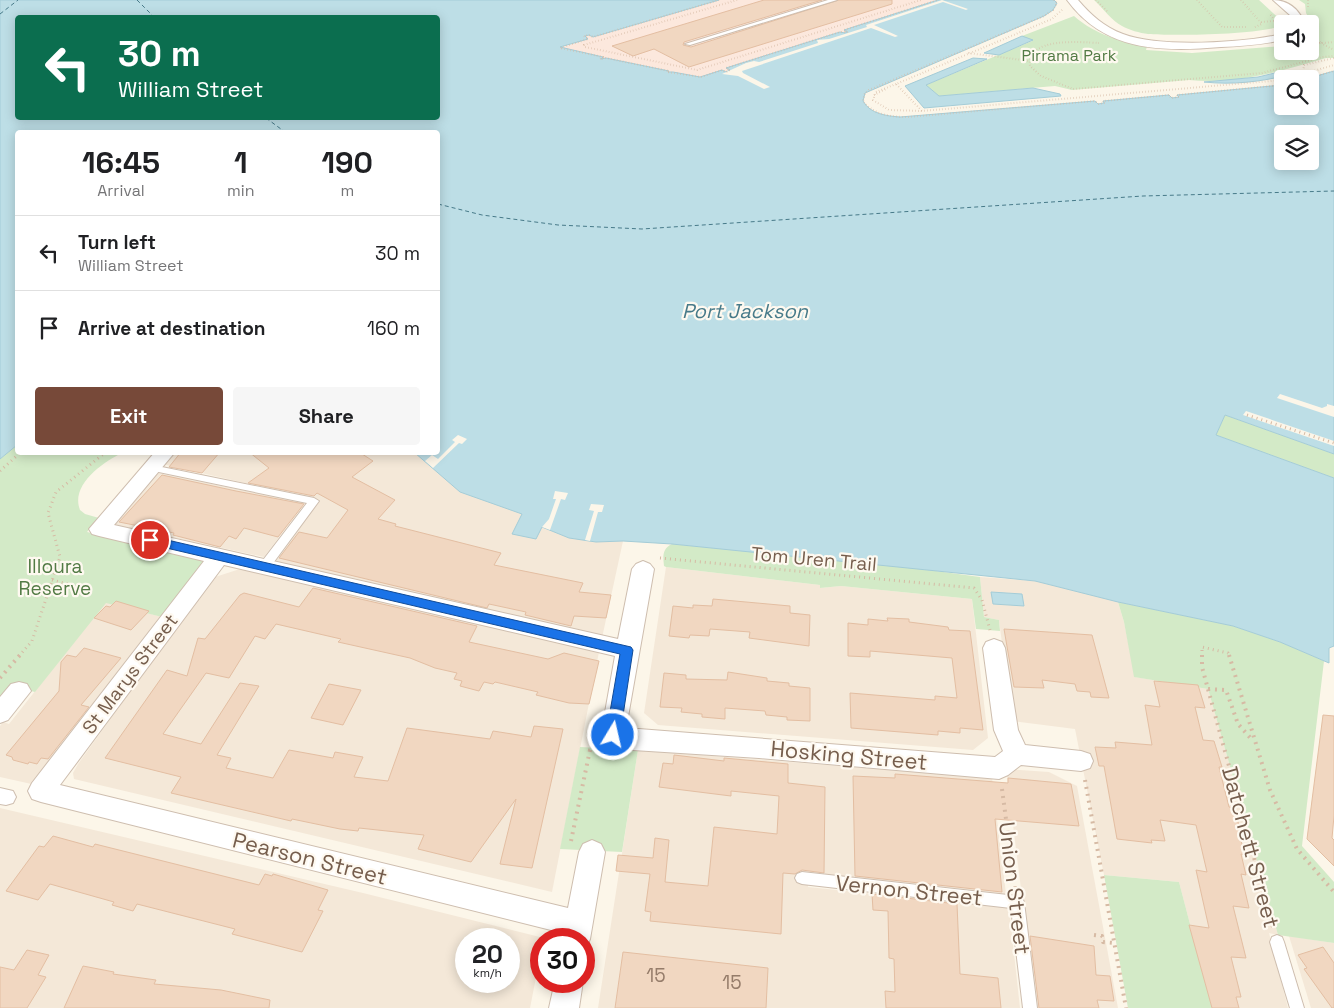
<!DOCTYPE html>
<html lang="en">
<head>
<meta charset="utf-8">
<style>
  body { margin:0; font-family:"Space Grotesk",sans-serif; background:#f6f6f6; color:#202124; height:100vh; display:flex; flex-direction:column; font-size:19px; white-space:nowrap }
  * { box-sizing:border-box; margin:0 }
  p { font-size:16px; color:#757577 }
  .icon { flex:none; width:28px; height:28px; fill:none; stroke:currentColor; stroke-width:2; stroke-linecap:round; stroke-linejoin:round }
  .map { position:relative; flex:1; overflow:hidden }
  .drawer { position:absolute; left:15px; top:130px; width:425px; height:325px; display:flex; flex-direction:column; background:#fff; border-radius:5px; box-shadow:0 2px 12px #0003 }
  .drawer>* { flex:none }
  .banner { position:absolute; left:15px; top:15px; width:425px; height:105px; border-radius:5px; box-shadow:0 2px 12px #0003; background:#0b6e4f; color:#fff; overflow:hidden }
  .fabs { position:absolute; left:1274px; top:15px; display:grid; gap:10px }
  .fabs a { display:grid; place-items:center; width:45px; height:45px; border-radius:5px; background:#fff; box-shadow:0 2px 12px #0003; font-size:25px }
  .speed { position:absolute; left:455px; top:928px; display:flex; gap:10px; font-size:25px; font-weight:700; text-align:center }
  .speed>* { display:grid; place-content:center; width:65px; height:65px; border-radius:50%; background:#fff; box-shadow:0 2px 12px #0003; line-height:1 }
  .speed small { font-size:12px; font-weight:400 }
  .speed .limit { border:8px solid #d22; background:#fff; color:#111 }
  .pin { position:absolute; display:grid; place-items:center; width:42px; height:42px; color:#fff; margin:-21px; border:2px solid #fff; border-radius:50%; box-shadow:0 1px 5px #0007 }
  .me { position:absolute; width:55px; margin:-28px; rotate:9deg; stroke-linejoin:round; filter:drop-shadow(0 0 4px #0008) }
  .turn { display:flex; align-items:center; gap:18px; height:105px; padding:0 20px; font-size:22px }
  .turn .icon { width:65px; height:65px; stroke-width:2.5 }
  .turn b { display:block; font-size:35px; line-height:42px }
  .eta { display:flex; justify-content:space-evenly; align-items:center; height:85px; text-align:center }
  .eta b { font-size:30px; font-weight:800; line-height:35px }
  .button { display:flex; gap:10px; margin-top:auto; padding:10px 20px }
  .button a { flex:1; height:58px; border-radius:5px; background:#774939; color:#fff; font-size:20px; font-weight:800; line-height:58px; text-align:center }
  .button a+a { background:#f6f6f6; color:#202124 }
  ul { padding:0; list-style:none }
  li { display:flex; align-items:center; gap:15px; height:75px; padding:0 20px; border-top:1px solid #e0e0e0 }
  li div { flex:1 }
  li b { display:block; font-size:19px }
  li em { font-style:normal }
  .map>svg:first-child { display:block }
  .residential { fill:#f4e8d8; fill-rule:evenodd }
  .commercial { fill:#fce8dd }
  .green { fill:#d3eac7 }
  .water { fill:#bddee6; stroke:#a4ccd7; fill-rule:evenodd }
  .pier { fill:#fcf6e9 }
  .lines { fill:none; stroke-linecap:round; stroke-linejoin:round }
  .ferry { stroke:#477a89; stroke-width:1; stroke-dasharray:4 3; stroke-linecap:butt }
  .building { fill:#f1d7c1; stroke:#e3bea2 }
  .service-casing { stroke:#cebeaf; stroke-width:2 }
  .pedestrian-casing { stroke:#cebeaf; stroke-width:2 }
  .minor-casing { stroke:#cebeaf; stroke-width:2 }
  .path-far2 { stroke:#d6baa4; stroke-width:2; stroke-dasharray:0.5 2.5; stroke-linecap:butt }
  .path-far1 { stroke:#d6baa4; stroke-width:3; stroke-dasharray:1 4; stroke-linecap:butt }
  .path { stroke:#d6baa4; stroke-width:4; stroke-dasharray:2 5; stroke-linecap:butt }
  .service { fill:#fff; fill-rule:evenodd }
  .pedestrian { fill:#fff; fill-rule:evenodd }
  .minor { fill:#fff; fill-rule:evenodd }
  .route { fill:#1a73e8; stroke:#114b97 }
  .labels { text-anchor:middle; dominant-baseline:central; stroke-width:4.5; stroke-linejoin:round; paint-order:stroke }
  .far-park-label { font-size:16px; fill:#527b45; stroke:#fef9f0 }
  .street-label { font-size:19px; fill:#765e4d; stroke:#fef9f0 }
  .park-label { font-size:19px; fill:#527b45; stroke:#fef9f0 }
  .near-number-label { font-size:19px; fill:#957c6a }
  .water-label { font-size:20px; font-style:italic; fill:#477a89; stroke:#fef9f0 }
  .near-street-label { font-size:22px; fill:#765e4d; stroke:#fef9f0 }
</style>
</head>
<body>
<div class="map">
<svg width="1334" height="1008" viewBox="0 0 1334 1008">
  <rect width="100%" height="100%" fill="#fcf6e9"/>
  <g class="residential">
    <path d="M172 452 415 453 460 492 523 514 512 533 542 527 569 538 596 542 623 541 602 638 276 561 320 500 162 464Z"/>
    <path d="M157 473 305 503 264 557 111 524Z"/>
    <path d="M666 567 820 585V588L841 586 972 599 988 738 973 750 658 725 644 713Z"/>
    <path d="M243 568 599 652 552 892 74 779 73 773 78 764 212 578Z"/>
    <path d="M980 577 1035 581 1118 602 1124 622 1135 677 1208 689 1278 935 1269 933 1288 1008H1212L1179 882 1104 875 1075 729 1012 721 999 620 984 617Z"/>
    <path d="M106 602 162 617 36 785 0 777V726L3 722 9 724Z"/>
    <path d="M638 750 992 778 1006 894 808 872V887L1009 908 1020 1008H598Z"/>
    <path d="M1006 769 1049 772 1077 786 1118 1008H1036Z"/>
    <path d="M0 808 363 893 544 938 541 939V952L530 1008H0ZM466 939H509V981H466Z"/>
    <path d="M1289 936 1334 943V1008H1311Z"/>
  </g>
  <path class="commercial" d="M719 0H938L845 30 848 32 845 33 840 32 727 69 730 70 726 72 722 70 701 77 667 72 669 71 606 58 600 59 560 48 588 39 584 36 589 35 593 37Z"/>
  <g class="green">
    <path d="M1094 0H1259L1285 24C1269 35 1172 36 1148 34 1140 33 1129 30 1122 26 1112 21 1103 8 1094 0Z"/>
    <path d="M1299 0H1334V58H1326C1281 71 1236 85 1189 80L1072 90 1055 86 939 96 926 85 1032 41 1022 36 1074 16C1096 35 1119 41 1147 46L1146 50 1192 53 1282 46V51H1310V34L1313 25 1306 13 1305 4Z"/>
    <path d="M1225 415 1334 454V478L1216 435Z"/>
    <path d="M17 445 18 452 122 453C103 462 70 485 80 510L85 514 99 518 87 532 206 560 162 617 106 603 35 692 15 687 0 706V459Z"/>
    <path d="M672 544 914 568 980 577 984 617 999 620 1000 631 976 629 972 599 841 586 820 588V585L666 567 664 566C663 556 662 549 672 544Z"/>
    <path d="M1118 602 1233 626 1280 642 1324 661 1302 846 1334 882V943L1278 935 1208 689 1134 677 1124 622Z"/>
    <path d="M580 747 638 750 622 852 560 849Z"/>
    <path d="M1104 875 1179 882 1212 1008H1128Z"/>
  </g>
  <g class="water">
    <path d="M0 0H719L593 37 589 35 585 36 588 39 560 47 603 57 601 59 606 58 669 71 668 72H673L700 77 722 70 726 72 730 70 726 68 840 32 845 33 847 32 844 30 938 0H1054L1057 3 1053 10 1044 16 865 93 863 101C870 114 887 116 900 117L1095 101 1098 104 1104 103 1103 101 1169 95 1172 98 1179 97 1177 95 1282 85V106H1310V79H1306L1334 71V454L1225 415 1216 435 1334 478V646L1329 648V663L1280 642 1233 626 1118 602 1035 581 672 544 623 541 596 542 569 538 542 527 536 539 512 534 522 514 460 492 415 453 438 452V132H18L17 445 0 459ZM18 18H438V118H18ZM1282 134H1310V161H1282Z"/>
    <path d="M1022 36 1033 40 999 55 984 53Z"/>
    <path d="M973 58 987 59 926 85 939 96 1033 88 1060 94 1061 96 924 108 905 86Z"/>
    <path d="M1283 71 1288 75C1260 82 1232 85 1204 82L1258 77Z"/>
    <path d="M991 592 1022 594 1024 606 993 604Z"/>
  </g>
  <g class="pier">
    <path d="M942 0 968 9 966 10 943 2 874 25 898 36 895 37 871 28 742 71 743 73 770 87 764 89 738 76 722 74 746 63 754 61 759 62 818 43 817 40 829 39 867 27 866 25Z"/>
    <path d="M1280 394 1322 408 1327 406V404L1334 406V417L1277 398Z"/>
    <path d="M1246 411 1334 441V446L1243 415Z"/>
    <path d="M458 435 467 439 462 444 459 443 433 468 425 461 432 455 438 459 455 442 452 440Z"/>
    <path d="M555 491 568 493 565 500 561 499 550 530 542 527 549 519 556 499H553Z"/>
    <path d="M591 504 604 505 602 512H598L590 541 585 540 594 511 589 510Z"/>
  </g>
  <g class="lines">
    <g class="ferry">
      <path d="M137 0 155 18"/>
      <path d="M0 14 18 0"/>
      <path d="M266 118 285 132"/>
      <path d="M438 204 482 215 558 225 642 229 1143 196 1334 191"/>
    </g>
  </g>
  <g class="building">
    <path d="M764 0H822L684 42 683 45 691 47 839 0H892V4L689 67 654 49 633 56 612 46Z"/>
    <path d="M181 452H220L202 473 169 467Z"/>
    <path d="M249 452H359L373 461 352 477 395 500 378 519 396 524 395 526 501 553 494 565 583 583 579 592 611 595 606 618 574 616 571 626 525 615 526 612 489 604 487 608 279 558 299 532 327 538 348 510 317 493 314 496 248 483 269 468Z"/>
    <path d="M162 475 236 491 304 504 278 537 244 528 236 539 229 536 220 547 173 535 174 533 119 522Z"/>
    <path d="M313 588 477 626 469 642 548 659 564 653 599 661 589 704 569 703 536 695 538 692 495 682 493 684 484 682 479 691 460 686 462 681 454 679 457 673 435 668 410 658 338 642 341 639 276 624 265 639 255 636 229 678 206 673 163 734 201 744 240 683 259 686 217 755 231 758 226 768 273 778 289 750 333 758 335 752 363 757 354 777 388 781 407 728 490 739 493 731 531 737 534 726 563 729 532 868 500 864 516 799 471 862 418 849 424 835 359 828 358 831 340 829 292 819 291 821 171 793 181 777 105 758 167 670 187 676 198 638 205 639 240 595 244 593 299 607Z"/>
    <path d="M713 599 790 606V613L810 615 809 646 749 638 750 632 710 629 709 636 690 635 689 638 669 636 673 606 693 608V605L712 606Z"/>
    <path d="M116 601 149 611 131 630 94 618 106 606 110 607Z"/>
    <path d="M887 618 909 619V622L948 627 949 630 970 631 983 730 960 728V733L938 731V735L851 728 850 693 935 700V696L957 698 952 658 870 651V657L848 656V623L868 625V619L888 621Z"/>
    <path d="M1004 629 1092 635 1109 698 1091 697 1090 692 1077 691 1075 684 1042 680 1044 688 1014 687Z"/>
    <path d="M84 648 121 658 81 705 89 707 48 759 41 758 37 764 29 762 28 764 13 760 12 757 6 755 59 691 61 662 67 655 76 657Z"/>
    <path d="M728 672 767 678V681L789 683V686L810 688V721L787 720V717L766 715 765 711 725 708V719L702 717V714L681 712 682 708 660 707 664 673 686 675V679L727 680Z"/>
    <path d="M1154 681 1198 685 1205 708 1195 707 1203 740 1214 741 1222 767H1219L1229 807 1234 808 1240 829 1238 830 1245 855 1241 854 1246 875 1241 874 1249 908 1233 906 1246 958 1231 957 1241 997H1236L1239 1008H1212L1189 925 1209 928 1196 870 1207 872 1196 825 1160 820 1165 841 1151 840 1152 843 1117 839 1104 766H1099L1095 747 1116 748 1115 742 1152 745 1145 705 1160 707Z"/>
    <path d="M329 684 361 690 343 725 311 718Z"/>
    <path d="M1323 715 1334 716V816L1332 838 1334 840V866L1307 839Z"/>
    <path d="M674 755 724 761V758L788 764V783L825 787 824 873 802 870 795 874 783 873 781 934 650 921 651 912 645 911 650 874 616 871 618 855 653 858 655 838 669 840 665 882 708 886 714 827 777 834 779 796 731 791V796L659 787 663 763 673 764Z"/>
    <path d="M895 774 1008 783V778L1071 784 1079 826 995 819 1002 892 855 876 853 776 895 778Z"/>
    <path d="M53 836 93 847 95 844 259 885 265 874 272 876 273 874 328 890 318 910 323 911 302 952 232 934 235 929 137 904 133 911 112 905 114 902 50 884 38 900 6 891 39 846 44 847Z"/>
    <path d="M872 894 957 904 960 974 998 978 1001 1008H886L885 991 895 992 894 959 889 958 888 911 873 910Z"/>
    <path d="M1030 936 1094 946 1096 975 1110 976 1114 1001 1097 1000 1099 1008H1039Z"/>
    <path d="M1323 947 1334 963V1008H1332L1304 969 1307 968 1298 955Z"/>
    <path d="M27 950 49 955 38 975 46 977 27 1008H0V967L14 970Z"/>
    <path d="M623 952 768 968 766 1008H615Z"/>
    <path d="M83 966 114 972 113 974 156 980 154 984 221 990 270 1000 269 1008H64Z"/>
  </g>
  <g class="lines">
    <g class="service-casing">
      <g id="service">
        <path d="M828 0H837L690 45 685 44Z"/>
        <path d="M152 465 314 498 319 501 268 570H260L259 567 260 564 307 503 149 470 147 468 149 466Z"/>
        <path d="M802 872 1017 896 1022 898 1024 902 1037 1008H1023L1011 908 802 884 797 882 795 878 797 874Z"/>
        <path d="M1277 935 1282 937 1284 942 1304 1008H1290L1270 942 1272 937Z"/>
      </g>
    </g>
    <g class="pedestrian-casing">
      <path id="pedestrian" d="M0 788 13 791 16 797 13 803 6 805 0 804Z"/>
    </g>
    <g class="minor-casing">
      <g id="minor">
        <path d="M1067 0H1078C1091 15 1104 27 1123 34 1160 48 1243 43 1282 34V40C1262 45 1241 46 1221 47 1162 52 1105 52 1067 0Z"/>
        <path d="M1273 0C1288 0 1299 9 1305 24H1293L1291 16Z"/>
        <path d="M155 452H175L114 525 618 639 632 569 636 564 643 561 650 564 654 569 626 728 995 757 1003 751 994 730 983 648 986 642 994 639 1002 642 1005 648 1018 730 1025 745 1081 751 1090 754 1093 761 1090 768 1081 771 1021 765 1008 775 999 779 759 758 633 750 604 742 601 735 615 656 224 565 60 785 568 908 579 852 583 844 592 840 601 844 605 852 590 939 586 948 584 949V939H562L563 933 41 802 32 799 28 791 32 783 204 561 99 536 92 534 89 529Z"/>
        <path d="M19 682 27 684 31 691 8 720 0 723V697L11 684Z"/>
        <path d="M555 981H583L579 1008H549Z"/>
      </g>
    </g>
    <g class="path-far2">
      <path d="M719 0 593 37 589 35 584 36 588 39 560 48 603 57 600 59 606 58 669 71 667 72 701 77 722 70 726 72 730 70 726 68 840 32H848L844 30 938 0"/>
      <path d="M737 0 584 45 585 47 697 70 921 0"/>
      <path d="M1054 0 1057 3 1053 10 1044 16 869 90 865 93 863 101C874 115 891 117 908 117L1095 101 1098 104 1105 103 1103 101 1169 95 1171 98 1179 97 1177 95 1282 85"/>
      <path d="M1096 0 1108 12"/>
      <path d="M1197 0 1222 27H1247"/>
      <path d="M1241 0 1262 24 1255 27"/>
      <path d="M1308 0V9"/>
      <path d="M1062 10 1052 19 896 84 922 111 1282 80"/>
      <path d="M1261 22 1275 21 1270 14"/>
      <path d="M1310 35 1321 43 1310 44"/>
      <path d="M1099 43C1080 42 1026 37 1030 66L1041 76 1073 89 1262 73 1322 57 1334 56"/>
      <path d="M1321 43 1334 50"/>
      <path d="M1322 43 1334 42"/>
      <path d="M968 53 1030 61"/>
      <path d="M1303 74 1304 65 1334 58"/>
      <path d="M1286 79 1334 65"/>
      <path d="M1306 79 1334 71"/>
      <path d="M896 84 876 92 873 100 889 110 922 111"/>
      <path d="M874 95 886 89"/>
    </g>
    <g class="path-far1">
      <path d="M1247 415 1334 443"/>
      <path d="M0 471 21 452"/>
      <path d="M660 558 974 588 982 600 990 630"/>
      <path d="M52 580 94 591"/>
      <path d="M19 656 32 641 60 557 48 513 56 492 106 452"/>
      <path d="M1202 656V647L1228 653 1229 656"/>
    </g>
    <g class="path">
      <path d="M1202 655V667L1273 927"/>
      <path d="M1229 655 1270 790 1297 849 1334 892"/>
      <path d="M0 678 20 655"/>
      <path d="M1208 689 1226 690 1238 724 1253 741"/>
      <path d="M1085 780 1126 1008"/>
      <path d="M1002 789 1015 887"/>
      <path d="M571 841 590 750 596 746"/>
      <path d="M1094 935 1102 936 1103 942 1114 943"/>
    </g>
    <use href="#service" class="service"/>
    <use href="#pedestrian" class="pedestrian"/>
    <use href="#minor" class="minor"/>
  </g>
  <path class="route" d="M150 536 631 647 633 650 620 735 618 739 613 741 608 739 606 735 620 654 145 543 144 540Z"/>
  <g class="labels">
    <g class="far-park-label">
      <text x="1069" y="55">Pirrama Park</text>
    </g>
    <g class="street-label">
      <text transform="translate(814 559) rotate(5)">Tom Uren Trail</text>
      <text transform="translate(130 674) rotate(-53)">St Marys Street</text>
    </g>
    <g class="park-label">
      <text x="55" y="566">Illoura<tspan x="55" dy="22">Reserve</tspan></text>
    </g>
    <g class="near-number-label">
      <text x="656" y="975">15</text>
      <text x="732" y="982">15</text>
    </g>
    <g class="water-label">
      <text x="745" y="311">Port Jackson</text>
    </g>
    <g class="near-street-label">
      <text transform="translate(849 755) rotate(5)">Hosking Street</text>
      <text transform="translate(1251 847) rotate(75)">Datchett Street</text>
      <text transform="translate(310 858) rotate(14)">Pearson Street</text>
      <text transform="translate(1015 888) rotate(83)">Union Street</text>
      <text transform="translate(909 890) rotate(6)">Vernon Street</text>
    </g>
  </g>
</svg>
<div class="fabs">
<a><svg class="icon" aria-label="sound" viewBox="0 0 24 24"><path d="M4 9h4l5-4v14l-5-4H4zM17 9q2 3 0 6"/></svg></a>
<a><svg class="icon" aria-label="search" viewBox="0 0 24 24"><circle cx="10" cy="10" r="6"/><path d="M15 15l6 6"/></svg></a>
<a><svg class="icon" aria-label="layers" viewBox="0 0 24 24"><path d="M12 4l9 5-9 5-9-5zM3 14l9 5 9-5"/></svg></a>
</div>
<div class="speed"><div>20<small>km/h</small></div><div class="limit">30</div></div>
<div class="pin" style="left:150px;top:540px;background:#d93025"><svg class="icon" aria-label="arrive" viewBox="0 0 24 24"><path d="M6 21V4h12l-3 4 3 4H6"/></svg></div>
<svg class="me" style="left:613px;top:735px" viewBox="-20 -20 40 40"><circle r="17" fill="#1a73e8" stroke="#fff" stroke-width="3"/><path d="M0-11L8 9 0 5-8 9z" fill="#fff"/></svg>
<div class="banner">
<div class="turn"><svg class="icon" aria-label="left" viewBox="0 0 24 24"><path d="M17 20v-9H6M10 6l-5 5 5 5"/></svg><div><b>30 m</b>William Street</div></div>
</div>
<section class="drawer">
<div class="eta">
<div><b>16:45</b><p>Arrival</p></div>
<div><b>1</b><p>min</p></div>
<div><b>190</b><p>m</p></div>
</div>
<ul>
<li><svg class="icon" aria-label="left" viewBox="0 0 24 24"><path d="M17 20v-9H6M10 6l-5 5 5 5"/></svg><div><b>Turn left</b><p>William Street</p></div><em>30 m</em></li>
<li><svg class="icon" aria-label="arrive" viewBox="0 0 24 24"><path d="M6 21V4h12l-3 4 3 4H6"/></svg><div><b>Arrive at destination</b></div><em>160 m</em></li>
</ul>
<div class="button"><a>Exit</a><a>Share</a></div>
</section>
</div>
</body>
</html>
